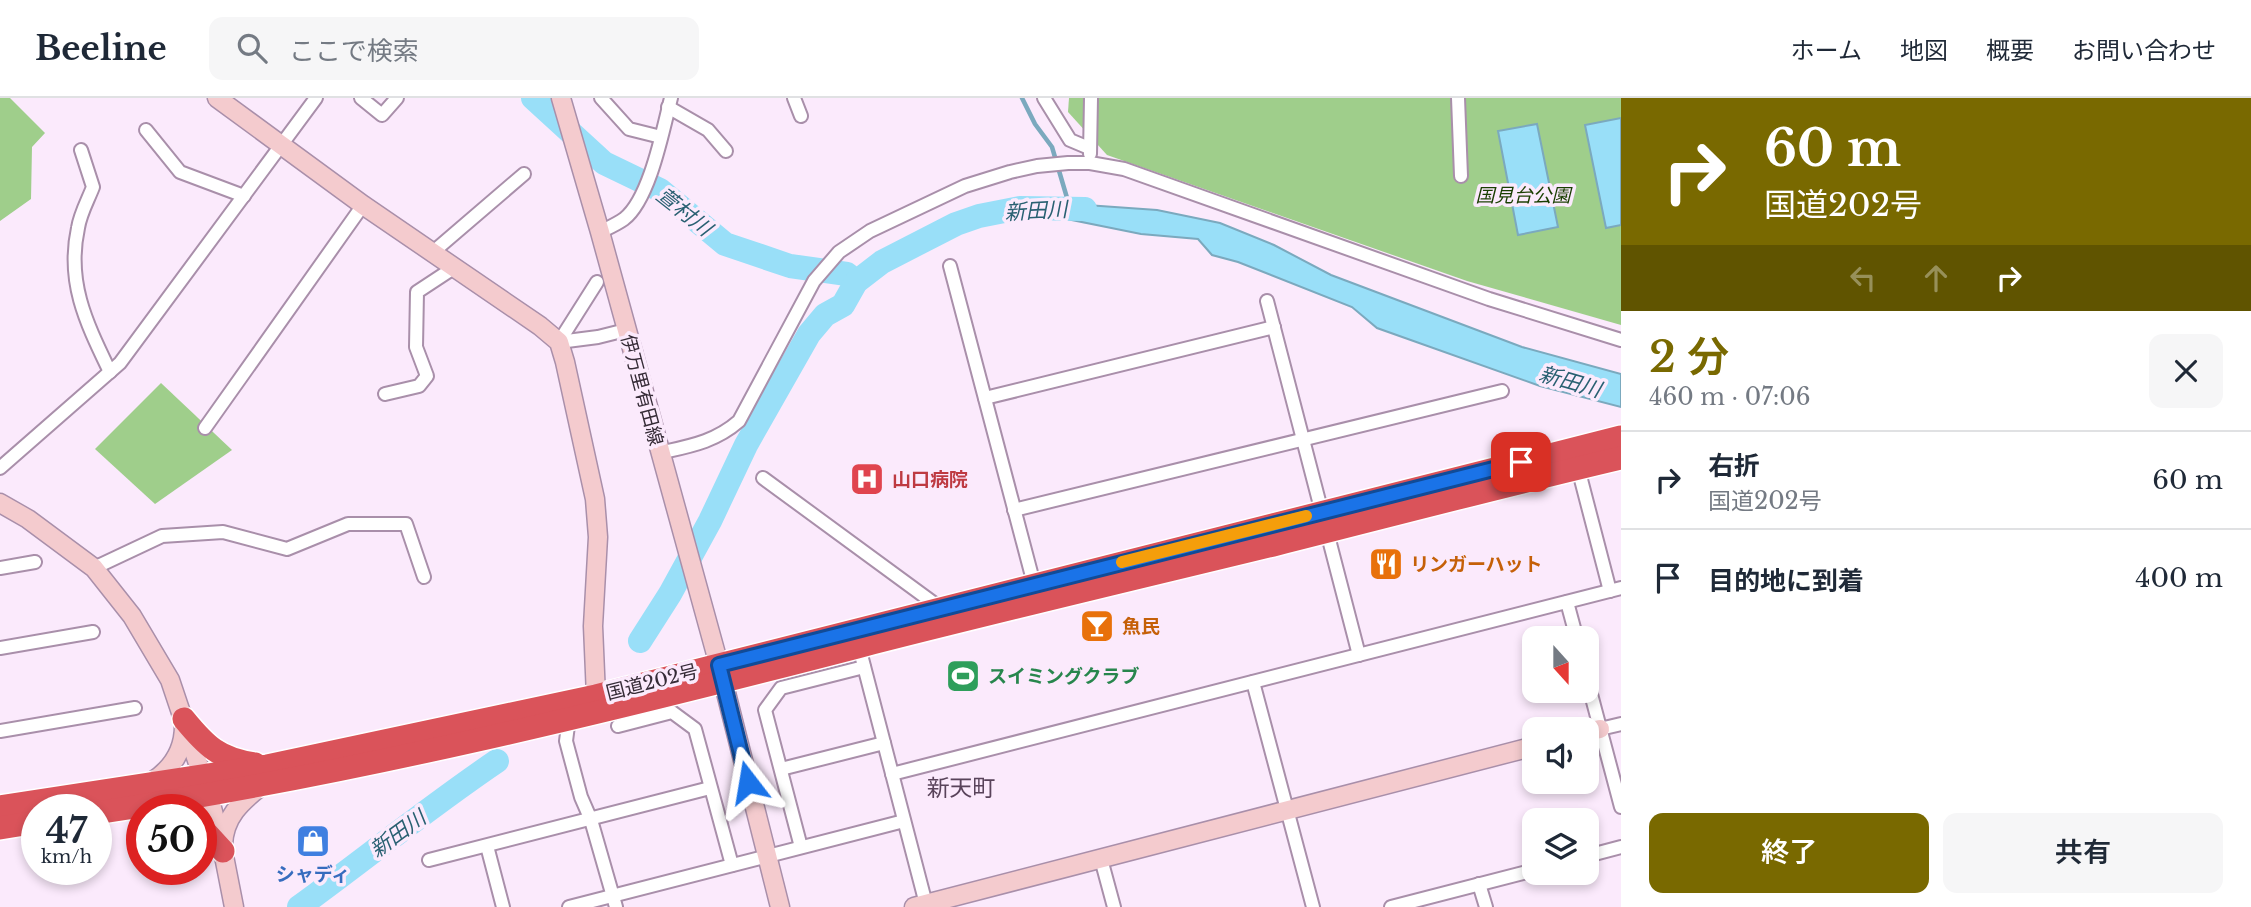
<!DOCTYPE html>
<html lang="ja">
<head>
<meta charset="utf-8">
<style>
  body { margin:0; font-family:"Libre Baskerville","Noto Sans JP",serif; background:#f6f6f7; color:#1f2937; height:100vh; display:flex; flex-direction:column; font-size:26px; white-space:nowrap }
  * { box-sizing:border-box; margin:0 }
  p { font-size:23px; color:#747a83 }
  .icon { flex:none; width:38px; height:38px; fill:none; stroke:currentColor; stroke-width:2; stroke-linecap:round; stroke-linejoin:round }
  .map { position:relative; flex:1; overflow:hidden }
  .sheet { display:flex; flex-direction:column; background:#fff; width:630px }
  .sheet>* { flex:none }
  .top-card { background:#796900; color:#fff; overflow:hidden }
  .needle { width:46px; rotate:159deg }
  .fabs { position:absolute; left:1522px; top:528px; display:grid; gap:14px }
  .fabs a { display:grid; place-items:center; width:77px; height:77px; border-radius:14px; background:#fff; box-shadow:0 4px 10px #0003; font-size:35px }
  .speed { position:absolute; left:21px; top:696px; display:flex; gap:14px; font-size:35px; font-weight:700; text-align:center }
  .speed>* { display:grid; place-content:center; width:91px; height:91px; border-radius:50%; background:#fff; box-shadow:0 4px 10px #0003; line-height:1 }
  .speed small { font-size:18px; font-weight:400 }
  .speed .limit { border:10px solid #d22; background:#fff; color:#111 }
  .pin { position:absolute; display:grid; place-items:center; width:60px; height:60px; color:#fff; margin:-30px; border-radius:14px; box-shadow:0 4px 10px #0006 }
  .me { position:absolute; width:77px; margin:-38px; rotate:346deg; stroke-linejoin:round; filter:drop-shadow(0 0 5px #0008) }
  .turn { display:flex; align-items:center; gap:24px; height:147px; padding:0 28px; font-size:32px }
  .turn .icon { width:91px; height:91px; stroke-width:2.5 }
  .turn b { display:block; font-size:49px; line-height:60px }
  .lanes { display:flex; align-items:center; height:66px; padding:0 28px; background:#0003; justify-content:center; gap:35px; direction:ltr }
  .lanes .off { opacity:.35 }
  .round { display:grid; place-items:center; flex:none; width:74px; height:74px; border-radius:14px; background:#f6f6f7 }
  .headline { display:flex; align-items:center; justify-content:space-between; height:119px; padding:0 28px }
  h1 { font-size:42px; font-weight:600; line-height:52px; color:#796900 }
  .cta { display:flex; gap:14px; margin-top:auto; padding:14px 28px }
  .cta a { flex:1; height:80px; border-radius:14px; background:#796900; color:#fff; font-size:28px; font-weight:600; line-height:80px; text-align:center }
  .cta a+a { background:#f6f6f7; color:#1f2937 }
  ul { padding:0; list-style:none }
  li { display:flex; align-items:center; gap:21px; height:98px; padding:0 28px; border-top:2px solid #e0e1e3 }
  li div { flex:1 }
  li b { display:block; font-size:26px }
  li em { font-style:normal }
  header { display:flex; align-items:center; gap:42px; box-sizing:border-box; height:98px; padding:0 35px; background:#fff; border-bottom:2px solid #e0e1e3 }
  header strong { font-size:33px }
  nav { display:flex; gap:38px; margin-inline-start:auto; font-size:24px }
  .search { width:490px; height:63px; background:#f6f6f7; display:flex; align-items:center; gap:18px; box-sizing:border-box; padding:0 24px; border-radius:14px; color:#747a83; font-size:26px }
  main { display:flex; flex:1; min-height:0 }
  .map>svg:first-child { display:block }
  .green { fill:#9fce8b }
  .water { fill:#99dff8; stroke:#7ba9be; stroke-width:2 }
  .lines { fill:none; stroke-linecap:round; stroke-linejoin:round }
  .stream { stroke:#7ba9be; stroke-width:4.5 }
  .river { stroke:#99dff8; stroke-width:24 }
  .street-casing { stroke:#a98faa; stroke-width:16 }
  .secondary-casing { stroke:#a98faa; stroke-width:21 }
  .highway-casing { stroke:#fff; stroke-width:26 }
  .street { stroke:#fff; stroke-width:12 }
  .secondary { stroke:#f4cbce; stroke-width:18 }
  .highway { stroke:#da535a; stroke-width:23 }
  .route-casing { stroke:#114b97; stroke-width:18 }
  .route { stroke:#1a73e8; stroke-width:12 }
  .slow { stroke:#f59e0b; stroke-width:12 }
  .labels { text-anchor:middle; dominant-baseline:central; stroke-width:7; stroke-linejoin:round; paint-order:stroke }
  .park-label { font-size:19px; font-style:italic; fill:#193e01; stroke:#fbeafc }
  .street-label { font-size:19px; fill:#352b36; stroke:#fbeafc }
  .health-label { font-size:19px; font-weight:bold; fill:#be3a42; stroke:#fbeafc; text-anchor:start }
  .food-label { font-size:19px; font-weight:bold; fill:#c56008; stroke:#fbeafc; text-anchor:start }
  .leisure-label { font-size:19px; font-weight:bold; fill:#27864d; stroke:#fbeafc; text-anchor:start }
  .shop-label { font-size:19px; font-weight:bold; fill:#366cbe; stroke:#fbeafc }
  .water-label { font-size:21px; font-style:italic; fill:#296072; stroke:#fbeafc }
  .quarter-label { font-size:23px; fill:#59435a; stroke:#fbeafc }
</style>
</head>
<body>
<header>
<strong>Beeline</strong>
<div class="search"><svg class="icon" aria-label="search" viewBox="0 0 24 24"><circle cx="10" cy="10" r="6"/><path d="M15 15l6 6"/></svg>ここで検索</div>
<nav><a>ホーム</a><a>地図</a><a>概要</a><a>お問い合わせ</a></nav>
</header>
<main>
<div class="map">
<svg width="1621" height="809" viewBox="0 0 1621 809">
  <rect width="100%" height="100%" fill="#fbeafc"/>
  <g class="green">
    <path d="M0 0H10L45 35 32 49 31 101 0 123Z"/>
    <path d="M1069 0H1621V227L1467 183 1107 57 1068 14Z"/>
    <path d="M161 285 232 352 155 406 95 351Z"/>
  </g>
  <g class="water">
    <path d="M1621 20V127L1606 130 1585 27Z"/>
    <path d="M1537 26 1558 129 1518 137 1498 33Z"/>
    <path d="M1058 105 1157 112 1220 125 1274 147 1331 177 1522 249 1621 276V309L1540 288 1377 230 1352 209 1238 164 1212 157 1198 141 1141 136 1057 119 1051 111Z"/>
  </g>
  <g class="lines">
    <path class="stream" d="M1022 0 1035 26 1052 49 1070 110"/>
    <g class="river">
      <path d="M533 0 604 65 660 92 725 146 790 168 847 176 856 184"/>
      <path d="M640 543 670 496 710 423 746 347 809 236 825 217 843 207 856 184 882 164 956 126 979 118 1020 110 1085 111"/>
      <path d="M299 809C365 761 429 709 497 663"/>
    </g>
    <g class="street-casing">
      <g id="street">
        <path d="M361 0 382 17 397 0"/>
        <path d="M601 0 629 31 661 39"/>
        <path d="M794 0 801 18"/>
        <path d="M1044 0 1070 42 1089 50"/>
        <path d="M1458 0 1461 78"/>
        <path d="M668 9 708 32 726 53"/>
        <path d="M146 32 180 74 244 98"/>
        <path d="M81 52 93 89C88 102 80 116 78 130 66 185 87 226 110 274"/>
        <path d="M1090 56 1091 0"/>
        <path d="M600 134C608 130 617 126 624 121 650 101 663 31 671 0"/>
        <path d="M433 154 524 76"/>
        <path d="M950 168 1034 486"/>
        <path d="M1267 203 1359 557"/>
        <path d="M559 244 597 184"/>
        <path d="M559 244 598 239 626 232"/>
        <path d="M385 296 419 288 427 278 416 249 417 194 455 169"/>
        <path d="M985 300 1274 229"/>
        <path d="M205 330 363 107"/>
        <path d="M659 355C690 348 715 344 739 323L814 183 839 154 870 133 965 88 1010 74 1037 68 1068 65H1090L1124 71 1489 201 1621 242"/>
        <path d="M0 370 120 265 316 0"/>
        <path d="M1578 370 1610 493"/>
        <path d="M763 380 943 512"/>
        <path d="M1014 412 1502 293"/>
        <path d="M0 470 35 464"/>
        <path d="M94 470 162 438 223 434 287 451 348 426H406L424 479"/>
        <path d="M1567 504 1577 541"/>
        <path d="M859 549 926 806"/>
        <path d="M0 550 93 534"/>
        <path d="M1587 581 1621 709"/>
        <path d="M1253 584 1313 809"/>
        <path d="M569 620 566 643 581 699 591 722 616 809"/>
        <path d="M618 628 672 614 695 631 732 767"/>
        <path d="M1600 631 1621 626"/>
        <path d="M0 633 135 610"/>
        <path d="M781 671 884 645"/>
        <path d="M892 676 1621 490"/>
        <path d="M487 748 503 809"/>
        <path d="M801 749 765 612 781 590 864 569"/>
        <path d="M1587 758 1621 749"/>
        <path d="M1101 761 1114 809"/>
        <path d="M429 762 710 690"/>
        <path d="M1479 786 1486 809"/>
        <path d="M569 809 904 723"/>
        <path d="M1391 809 1535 772"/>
      </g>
    </g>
    <g class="secondary-casing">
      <g id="secondary">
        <path d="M217 0 363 107 540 228 559 244 565 264 595 401 598 439 593 528 596 598 586 606"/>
        <path d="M561 0 600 134 719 567 780 809"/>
        <path d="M0 405 28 421 94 470 132 518 170 582 209 698 223 753 234 809"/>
        <path d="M1587 634 1600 631"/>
        <path d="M150 685C171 672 184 654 184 628"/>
        <path d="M223 747C224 719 241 704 261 688"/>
        <path d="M914 809 1535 648"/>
      </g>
    </g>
    <g class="highway-casing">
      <g id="highway">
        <path d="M184 621C206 648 219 661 255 666"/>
        <path d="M0 709 267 668 596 598 1621 339"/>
        <path d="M96 715C353 676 606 614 857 549 997 513 1137 480 1277 446 1392 417 1506 387 1621 360"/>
        <path d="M201 729 223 753"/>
        <path d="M0 730 37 724"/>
      </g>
    </g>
    <use href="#street" class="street"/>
    <use href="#secondary" class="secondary"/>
    <use href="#highway" class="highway"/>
  </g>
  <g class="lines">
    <g class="route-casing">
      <path id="route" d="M748 684 719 567 1521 364"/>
    </g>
    <use href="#route" class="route"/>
    <path class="slow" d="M1122 464 1306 418"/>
  </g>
  <defs>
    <g id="hospital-square" transform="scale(1.75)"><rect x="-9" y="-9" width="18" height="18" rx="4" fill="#e0444e" stroke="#fbeafc"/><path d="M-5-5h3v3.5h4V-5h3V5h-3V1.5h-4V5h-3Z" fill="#fff"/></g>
    <g id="restaurant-square" transform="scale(1.75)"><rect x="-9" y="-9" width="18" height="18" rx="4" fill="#e8710a" stroke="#fbeafc"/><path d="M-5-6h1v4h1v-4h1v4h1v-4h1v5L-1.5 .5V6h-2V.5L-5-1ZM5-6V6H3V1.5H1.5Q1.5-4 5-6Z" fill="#fff"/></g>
    <g id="bar-square" transform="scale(1.75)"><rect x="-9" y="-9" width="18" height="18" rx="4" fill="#e8710a" stroke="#fbeafc"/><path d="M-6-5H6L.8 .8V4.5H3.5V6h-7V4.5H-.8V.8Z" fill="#fff"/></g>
    <g id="stadium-square" transform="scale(1.75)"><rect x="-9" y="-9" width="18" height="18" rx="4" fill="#2e9e5b" stroke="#fbeafc"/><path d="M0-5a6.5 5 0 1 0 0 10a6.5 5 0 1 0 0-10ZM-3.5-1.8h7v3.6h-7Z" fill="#fff"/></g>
    <g id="shop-square" transform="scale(1.75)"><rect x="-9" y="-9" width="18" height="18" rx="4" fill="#3f7fe0" stroke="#fbeafc"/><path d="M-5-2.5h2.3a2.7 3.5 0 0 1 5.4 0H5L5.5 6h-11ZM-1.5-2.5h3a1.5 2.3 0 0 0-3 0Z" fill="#fff"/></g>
  </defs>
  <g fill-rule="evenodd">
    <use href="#hospital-square" x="867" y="381"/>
    <use href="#restaurant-square" x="1386" y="466"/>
    <use href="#bar-square" x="1097" y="528"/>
    <use href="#stadium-square" x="963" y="578"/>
    <use href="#shop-square" x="313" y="743"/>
  </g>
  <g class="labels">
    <g class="park-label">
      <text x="1523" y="97">国見台公園</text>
    </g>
    <g class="street-label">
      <text transform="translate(642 292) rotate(75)">伊万里有田線</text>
      <text transform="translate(652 584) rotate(-14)">国道202号</text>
    </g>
    <g class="health-label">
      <text x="892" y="381">山口病院</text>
    </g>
    <g class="food-label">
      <text x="1410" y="466">リンガーハット</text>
      <text x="1122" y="528">魚民</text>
    </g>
    <g class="leisure-label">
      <text x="988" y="578">スイミングクラブ</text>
    </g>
    <g class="shop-label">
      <text x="313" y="776">シャディ</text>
    </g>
    <g class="water-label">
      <text transform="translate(1036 113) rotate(-3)">新田川</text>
      <text transform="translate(684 114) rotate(38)">萱村川</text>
      <text transform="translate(1570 284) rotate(16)">新田川</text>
      <text transform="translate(398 736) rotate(-36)">新田川</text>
    </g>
    <g class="quarter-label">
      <text x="961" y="690">新天町</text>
    </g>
  </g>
</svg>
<div class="fabs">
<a><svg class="needle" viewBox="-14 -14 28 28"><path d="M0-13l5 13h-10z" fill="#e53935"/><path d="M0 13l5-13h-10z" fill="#747a83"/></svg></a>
<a><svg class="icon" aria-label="sound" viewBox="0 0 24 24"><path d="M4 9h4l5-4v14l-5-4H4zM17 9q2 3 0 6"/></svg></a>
<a><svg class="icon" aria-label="layers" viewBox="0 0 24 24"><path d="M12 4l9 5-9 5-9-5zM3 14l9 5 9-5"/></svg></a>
</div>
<div class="speed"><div>47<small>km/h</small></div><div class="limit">50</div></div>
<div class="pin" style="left:1521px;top:364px;background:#d93025"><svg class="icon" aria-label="arrive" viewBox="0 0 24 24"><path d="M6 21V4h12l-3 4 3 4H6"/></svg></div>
<svg class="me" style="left:748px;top:684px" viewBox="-20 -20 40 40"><path d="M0-17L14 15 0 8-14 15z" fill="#1a73e8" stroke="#fff" stroke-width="4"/></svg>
</div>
<section class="sheet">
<div class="top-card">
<div class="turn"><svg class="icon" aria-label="right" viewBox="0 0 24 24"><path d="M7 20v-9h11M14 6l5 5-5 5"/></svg><div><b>60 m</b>国道202号</div></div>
<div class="lanes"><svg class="icon off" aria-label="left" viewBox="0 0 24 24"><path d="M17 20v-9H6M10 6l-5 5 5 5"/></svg><svg class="icon off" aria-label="ahead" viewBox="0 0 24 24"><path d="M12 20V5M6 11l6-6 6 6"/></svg><svg class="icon" aria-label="right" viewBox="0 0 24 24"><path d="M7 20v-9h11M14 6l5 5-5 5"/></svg></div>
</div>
<div class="headline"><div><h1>2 分</h1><p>460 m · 07:06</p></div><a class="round"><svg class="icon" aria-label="close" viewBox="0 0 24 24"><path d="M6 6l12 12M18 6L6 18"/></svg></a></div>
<ul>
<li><svg class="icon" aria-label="right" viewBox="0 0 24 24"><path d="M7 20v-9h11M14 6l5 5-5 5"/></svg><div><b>右折</b><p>国道202号</p></div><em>60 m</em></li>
<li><svg class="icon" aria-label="arrive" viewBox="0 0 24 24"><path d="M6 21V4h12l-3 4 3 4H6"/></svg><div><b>目的地に到着</b></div><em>400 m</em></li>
</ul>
<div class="cta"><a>終了</a><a>共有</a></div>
</section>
</main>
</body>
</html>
